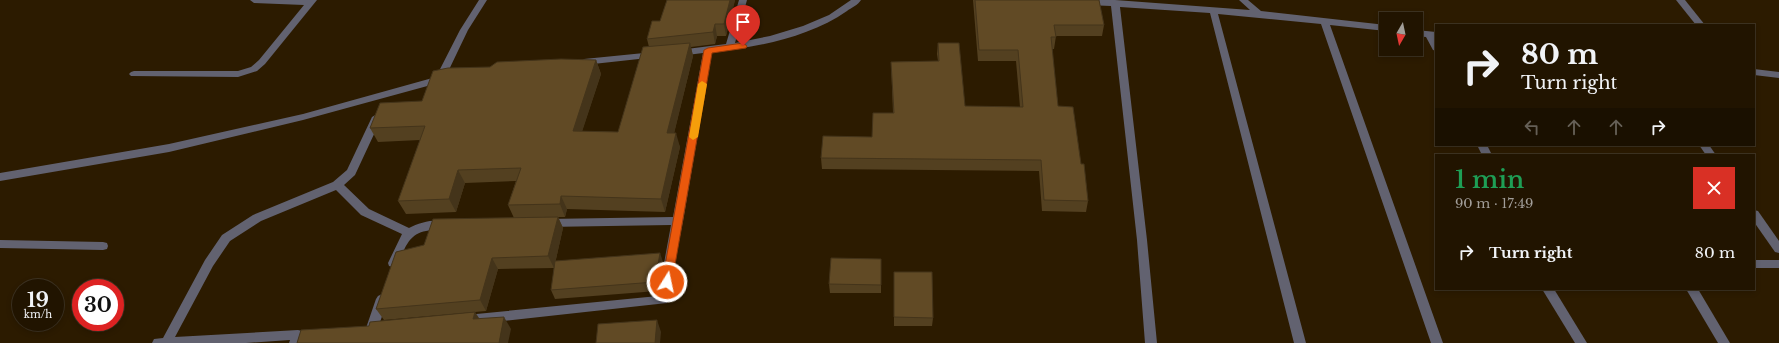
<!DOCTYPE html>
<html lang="en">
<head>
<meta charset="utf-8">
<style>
  body { margin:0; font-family:"Libre Baskerville",serif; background:#2d210f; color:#f1f3f6; height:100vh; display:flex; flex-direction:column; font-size:15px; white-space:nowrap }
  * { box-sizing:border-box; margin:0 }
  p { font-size:13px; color:#a29e99 }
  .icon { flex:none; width:22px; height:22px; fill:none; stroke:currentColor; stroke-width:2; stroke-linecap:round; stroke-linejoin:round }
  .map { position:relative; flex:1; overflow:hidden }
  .details { position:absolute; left:1435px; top:154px; width:320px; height:136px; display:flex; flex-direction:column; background:#211400; border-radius:0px; box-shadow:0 2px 6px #0003,0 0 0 1px #3e3322 }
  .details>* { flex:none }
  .banner { position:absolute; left:1435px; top:24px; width:320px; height:122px; border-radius:0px; box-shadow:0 2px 6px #0003,0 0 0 1px #3e3322; background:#211400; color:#f1f3f6; overflow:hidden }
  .needle { width:26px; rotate:189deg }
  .fabs { position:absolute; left:1379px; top:12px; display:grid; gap:8px }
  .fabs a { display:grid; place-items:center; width:44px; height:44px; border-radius:0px; background:#211400; box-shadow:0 2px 6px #0003,0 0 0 1px #3e3322; font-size:20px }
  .speed { position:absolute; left:12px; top:279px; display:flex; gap:8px; font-size:20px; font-weight:700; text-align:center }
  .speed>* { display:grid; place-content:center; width:52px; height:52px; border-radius:50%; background:#211400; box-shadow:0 2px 6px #0003,0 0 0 1px #3e3322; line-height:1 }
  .speed small { font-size:10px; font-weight:400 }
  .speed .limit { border:6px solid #d22; background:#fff; color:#111 }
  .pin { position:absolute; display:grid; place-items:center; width:34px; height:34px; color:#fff; margin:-41px -17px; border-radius:50% 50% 50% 0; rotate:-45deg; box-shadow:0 0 4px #0007 }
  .pin .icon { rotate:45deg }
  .me { position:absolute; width:44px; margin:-22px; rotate:10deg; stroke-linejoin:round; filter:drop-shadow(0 0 3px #0008) }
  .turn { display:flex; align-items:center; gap:14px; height:84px; padding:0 20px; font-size:18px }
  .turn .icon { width:52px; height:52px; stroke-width:2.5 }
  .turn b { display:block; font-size:28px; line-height:34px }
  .lanes { display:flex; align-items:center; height:38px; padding:0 20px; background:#0003; justify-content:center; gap:20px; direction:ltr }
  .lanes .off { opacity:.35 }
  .round { display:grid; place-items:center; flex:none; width:42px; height:42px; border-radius:0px; background:#2d210f }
  .head { display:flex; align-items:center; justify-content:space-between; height:68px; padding:0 20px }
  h1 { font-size:24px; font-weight:600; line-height:30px; color:#1e9e55 }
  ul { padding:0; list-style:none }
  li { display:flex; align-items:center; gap:12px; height:60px; padding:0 20px }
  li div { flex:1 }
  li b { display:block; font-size:15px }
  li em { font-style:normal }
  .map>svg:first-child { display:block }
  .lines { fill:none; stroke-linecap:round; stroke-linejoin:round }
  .minor { fill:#626270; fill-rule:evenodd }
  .wall { fill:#534020 }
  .shaded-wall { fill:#44341a }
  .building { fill:#614a25; stroke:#44341a }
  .route { fill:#ea580c; stroke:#983908 }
  .slow { fill:#f59e0b }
</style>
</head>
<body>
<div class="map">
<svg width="1779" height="343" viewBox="0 0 1779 343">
  <rect width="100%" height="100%" fill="#2c1b00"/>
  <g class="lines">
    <g class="minor">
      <path d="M250 0H317L265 64 257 71 238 77 131 76 129 74 131 72 134 71H238L251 67 259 60 304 5 254 3Z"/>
      <path d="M479 0H487L468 30 445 78 446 79 442 82 303 120 169 152 0 181V173L169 144 303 114 436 77 460 30Z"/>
      <path d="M739 0H747L735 43 770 36 803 26 829 15 851 0H861C858 5 851 8 847 11 808 38 757 47 712 52L683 221 667 303 466 325 462 323 460 320 462 317 466 315 658 296 671 225 546 227 542 226 541 223 542 220 546 219 673 217 703 53 679 56 675 53 679 50 726 44Z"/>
      <path d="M1084 0H1115L1250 10 1239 0H1248L1261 11 1386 25V31L1330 25 1443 343H1431L1321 24 1218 14 1306 343H1294L1210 13 1120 7 1147 240 1157 343H1145L1137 240 1111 6 1087 5 1084 4Z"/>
      <path d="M1676 0H1685L1705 25H1696Z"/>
      <path d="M1416 30 1436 32V51L1433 50 1426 37 1416 36Z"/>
      <path d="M654 52 657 53 658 55 657 57 584 65 579 62 584 59Z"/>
      <path d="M1754 69 1779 72V78L1754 75Z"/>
      <path d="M377 114 382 117 355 175 344 185 369 209 409 228C420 222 436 218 448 222L449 225 448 228C441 230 433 229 426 231 407 234 404 252 397 266L393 267 389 266 388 263 402 234 361 215 336 190 261 221 230 241 213 266 175 337 298 330 302 331 304 335 301 343H289L290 340 246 343H152L154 339 163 338 205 260 222 235 253 215 333 182 347 170 372 117Z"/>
      <path d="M1477 145H1487L1492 155H1482Z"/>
      <path d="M1699 145H1709L1716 155H1706Z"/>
      <path d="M1754 210 1758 211 1779 241V253L1775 252 1754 222Z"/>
      <path d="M0 240 103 242 107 243 108 246 107 249 103 250 0 248Z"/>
      <rect x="1754" y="260" width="25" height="8"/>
      <path d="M1542 289H1554L1587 343H1575Z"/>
      <path d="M1686 289H1698L1730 343H1718Z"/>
      <path d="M382 294 386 296 388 299 378 328 376 331 372 333 368 331 366 328 376 299 378 296Z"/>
    </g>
  </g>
  <g class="wall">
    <path d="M667 0H735L726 36H717L715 44 691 47 693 56 674 133 680 147 665 212 567 209 565 217H558L563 228 554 268 498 269 486 311 384 320 376 309 424 245 514 218 508 205 516 181 465 183 456 212 406 214 398 201 420 140 378 142 370 128 490 67 596 60 601 74 582 131 618 132 649 47 647 39 660 21Z"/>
    <path d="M973 0H1099L1104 25 1102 36H1056L1054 49H1052L1058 106 1081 164 1088 201 1086 212 1042 211 1039 171 822 169 821 158 872 137 893 113 891 62 938 61 937 54 938 43 965 106 1020 107 1016 61H978Z"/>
    <path d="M881 259V293H830L829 284Z"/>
    <path d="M663 262 657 291 555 299 551 290Z"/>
    <path d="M894 272 933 318 932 326H894Z"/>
  </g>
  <g class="shaded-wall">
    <path d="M730 0H735L726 36 724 24Z"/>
    <path d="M715 24 717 36 715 44 713 32Z"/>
    <path d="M690 43 693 56 671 146 667 133Z"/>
    <path d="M596 60 601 74 578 144 573 131Z"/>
    <path d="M676 133 680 147 665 212 661 199Z"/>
    <path d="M458 170 465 183 456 212 449 199Z"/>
    <path d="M561 196 567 209 565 217 560 204Z"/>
    <path d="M558 217 563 228 554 268 548 256Z"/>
    <path d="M660 253 663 262 657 291 655 282Z"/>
    <path d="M492 258 498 269 486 311 480 300Z"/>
    <path d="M475 312 483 324 473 319Z"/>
    <path d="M504 317 511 329 508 343H499Z"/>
    <path d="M657 320 661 332 660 343H655Z"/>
  </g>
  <g class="building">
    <path d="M667 0H730L724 24H715L713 32 647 39 652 21H660Z"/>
    <path d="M975 0H1099L1104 25H1054L1056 37H1051L1058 106 1073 107 1081 164H1084L1088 201 1044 200 1041 160 821 158 823 136 872 137 873 113H894L891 62 939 61 938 43H959L965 106 1023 107 1018 50H979Z"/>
    <path d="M690 43 667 133H676L661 199 561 196 560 204 508 205 521 168 458 170 449 199 398 201 425 126 370 128 380 103 422 101 433 71 448 68 490 67 497 62 561 59 596 60 573 131 618 132 643 47Z"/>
    <path d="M558 217 548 256 492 258 480 300 376 309 396 252 424 245 433 219Z"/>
    <path d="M660 253 655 282 551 290 555 261Z"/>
    <path d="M831 258 881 259V285L829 284Z"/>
    <path d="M894 272H932L933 318 894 317Z"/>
    <path d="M475 312 473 319 504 317 499 343H297L301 330 369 326 370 322Z"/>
    <path d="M657 320 655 343H596L598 324Z"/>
  </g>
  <path class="route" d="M743 43 747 46 746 48 712 53 672 282 667 286 662 282 704 50 708 48Z"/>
  <path class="slow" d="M702 81 707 84 698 137 693 140 689 137 698 84Z"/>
</svg>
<div class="fabs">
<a><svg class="needle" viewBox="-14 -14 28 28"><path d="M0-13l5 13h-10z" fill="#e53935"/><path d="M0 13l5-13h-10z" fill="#a29e99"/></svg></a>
</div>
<div class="speed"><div>19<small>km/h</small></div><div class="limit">30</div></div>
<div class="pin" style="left:743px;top:46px;background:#d93025"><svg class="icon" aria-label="arrive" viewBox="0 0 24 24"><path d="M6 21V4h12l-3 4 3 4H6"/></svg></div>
<svg class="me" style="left:667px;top:282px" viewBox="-20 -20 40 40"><circle r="17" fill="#ea580c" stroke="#fff" stroke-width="3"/><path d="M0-11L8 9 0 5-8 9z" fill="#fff"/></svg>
<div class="banner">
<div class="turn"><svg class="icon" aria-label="right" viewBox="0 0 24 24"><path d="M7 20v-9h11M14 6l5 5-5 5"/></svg><div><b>80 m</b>Turn right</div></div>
<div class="lanes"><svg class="icon off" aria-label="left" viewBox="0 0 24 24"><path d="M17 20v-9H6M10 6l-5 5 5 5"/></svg><svg class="icon off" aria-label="ahead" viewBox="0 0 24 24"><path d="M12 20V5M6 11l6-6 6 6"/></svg><svg class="icon off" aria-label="ahead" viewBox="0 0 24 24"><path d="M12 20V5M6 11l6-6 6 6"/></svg><svg class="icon" aria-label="right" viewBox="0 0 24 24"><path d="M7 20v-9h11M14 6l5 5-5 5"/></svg></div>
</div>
<section class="details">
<div class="head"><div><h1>1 min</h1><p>90 m · 17:49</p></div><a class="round" style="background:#d93025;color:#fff"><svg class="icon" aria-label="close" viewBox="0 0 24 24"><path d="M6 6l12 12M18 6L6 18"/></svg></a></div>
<ul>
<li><svg class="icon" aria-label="right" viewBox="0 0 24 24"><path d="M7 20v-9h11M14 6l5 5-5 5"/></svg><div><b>Turn right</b></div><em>80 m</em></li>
</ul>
</section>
</div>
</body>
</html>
